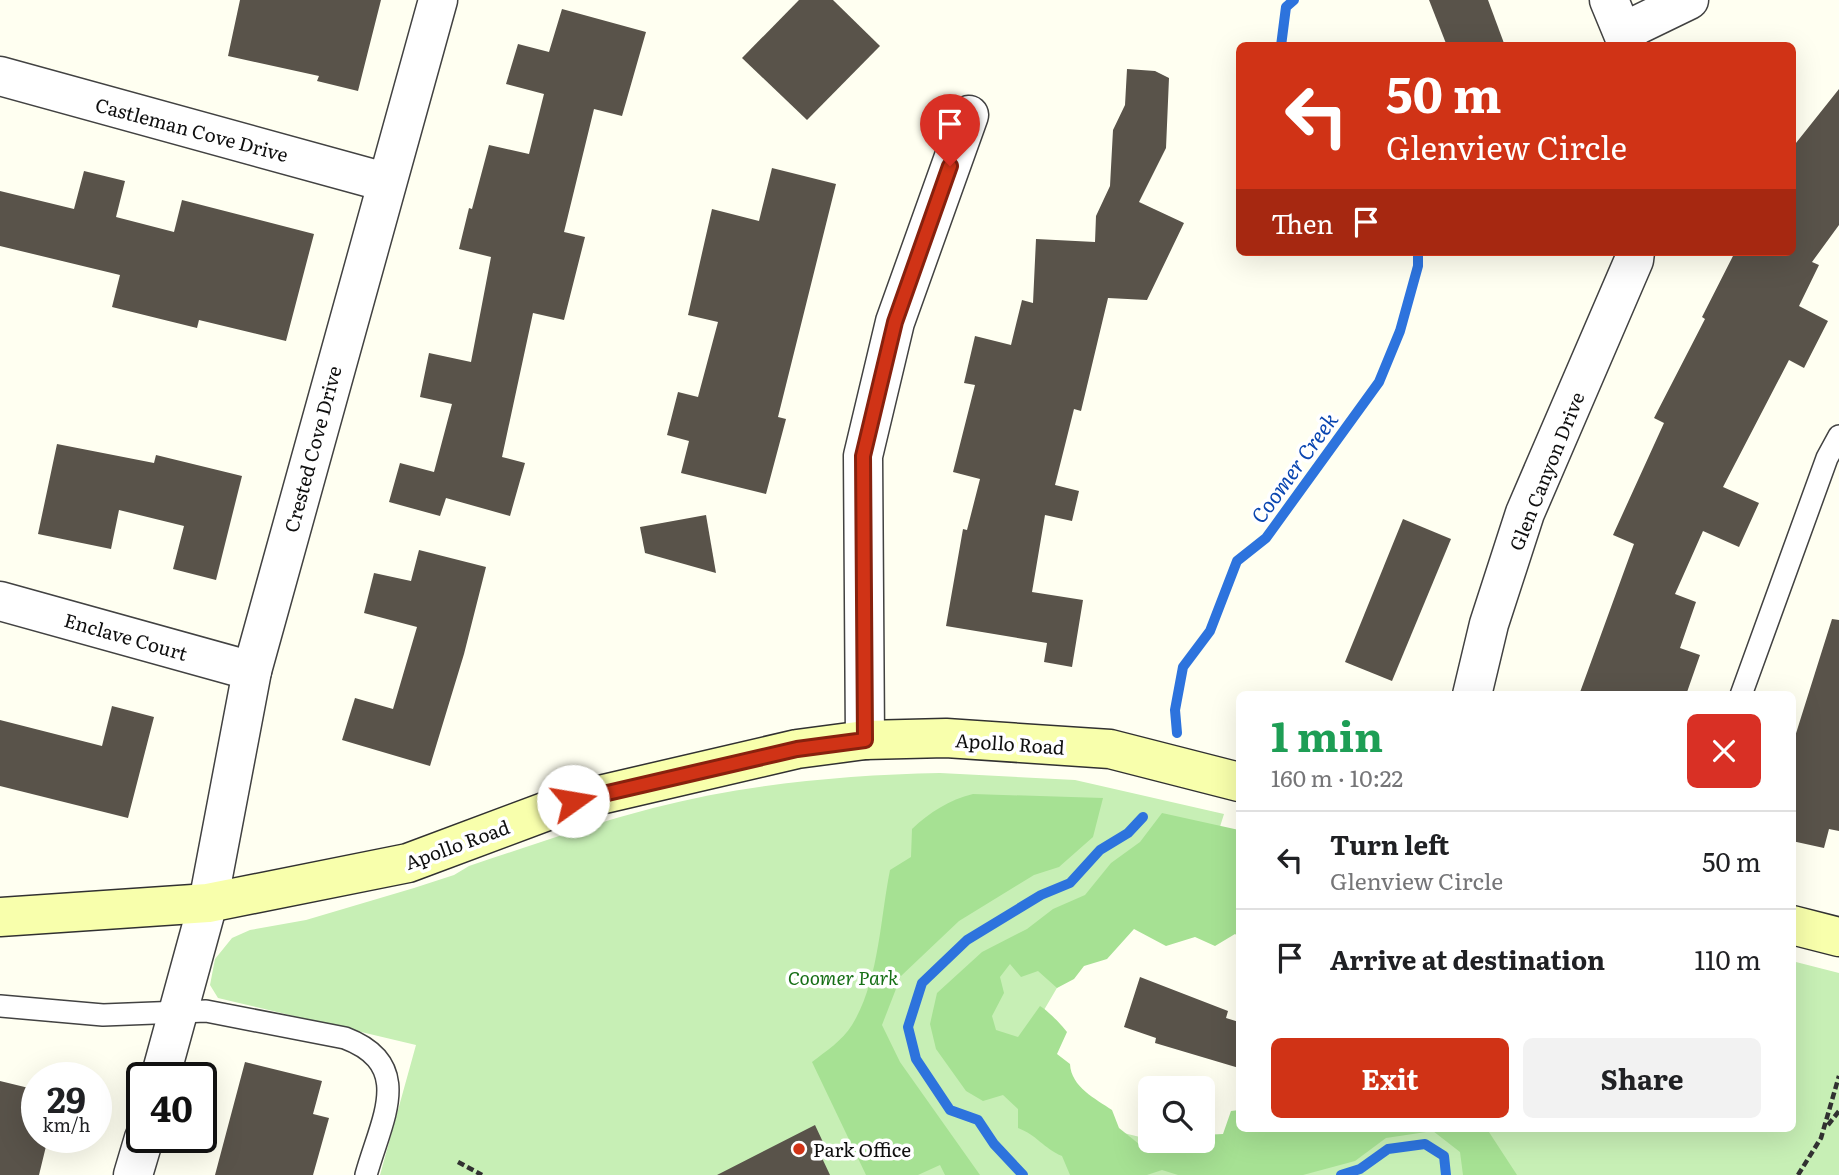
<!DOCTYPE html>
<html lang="en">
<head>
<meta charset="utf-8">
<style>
  body { margin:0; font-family:Literata,serif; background:#f2f2f2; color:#202124; height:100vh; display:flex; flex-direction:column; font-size:26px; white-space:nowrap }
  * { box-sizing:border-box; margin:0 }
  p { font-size:23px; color:#757577 }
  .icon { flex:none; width:38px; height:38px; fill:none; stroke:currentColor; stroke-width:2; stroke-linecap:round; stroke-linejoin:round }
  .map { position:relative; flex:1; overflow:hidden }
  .side { position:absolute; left:1236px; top:691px; width:560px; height:441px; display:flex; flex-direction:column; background:#fff; border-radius:10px; box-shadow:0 7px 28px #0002 }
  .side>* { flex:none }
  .guide { position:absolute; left:1236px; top:42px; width:560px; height:214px; border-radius:10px; box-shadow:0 7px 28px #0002; background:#d03316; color:#fff; overflow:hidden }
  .fabs { position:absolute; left:1138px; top:1076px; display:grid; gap:14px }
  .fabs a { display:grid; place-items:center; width:77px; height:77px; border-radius:10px; background:#fff; box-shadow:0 7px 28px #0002; font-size:35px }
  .speed { position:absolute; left:21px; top:1062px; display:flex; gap:14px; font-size:35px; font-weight:700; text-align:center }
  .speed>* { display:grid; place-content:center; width:91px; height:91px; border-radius:50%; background:#fff; box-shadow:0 7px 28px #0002; line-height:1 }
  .speed small { font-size:18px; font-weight:400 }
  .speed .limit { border:4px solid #111; border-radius:10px; background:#fff; color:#111 }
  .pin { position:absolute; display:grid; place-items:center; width:60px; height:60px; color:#fff; margin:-72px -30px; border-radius:50% 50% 50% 0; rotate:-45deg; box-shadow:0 0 7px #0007 }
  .pin .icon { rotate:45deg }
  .me { position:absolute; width:77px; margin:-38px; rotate:77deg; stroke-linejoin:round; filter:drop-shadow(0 0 5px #0008) }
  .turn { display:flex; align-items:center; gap:24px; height:147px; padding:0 35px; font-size:32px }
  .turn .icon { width:91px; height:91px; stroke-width:2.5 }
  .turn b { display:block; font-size:49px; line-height:60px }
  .then { display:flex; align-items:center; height:66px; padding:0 35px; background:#0003; gap:14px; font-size:26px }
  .round { display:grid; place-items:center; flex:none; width:74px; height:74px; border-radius:10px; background:#f2f2f2 }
  .overview { display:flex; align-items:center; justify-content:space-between; height:119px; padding:0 35px }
  h1 { font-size:42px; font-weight:700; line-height:52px; color:#1e9e55 }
  .button { display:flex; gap:14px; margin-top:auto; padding:14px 35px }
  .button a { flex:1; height:80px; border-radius:10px; background:#d03316; color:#fff; font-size:28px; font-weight:700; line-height:80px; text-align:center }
  .button a+a { background:#f2f2f2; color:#202124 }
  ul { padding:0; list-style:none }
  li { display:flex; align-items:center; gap:21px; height:98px; padding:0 35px; border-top:2px solid #e0e0e0 }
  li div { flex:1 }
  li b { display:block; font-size:26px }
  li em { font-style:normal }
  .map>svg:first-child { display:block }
  .green { fill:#c7efb5 }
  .forest { fill:#a6e193 }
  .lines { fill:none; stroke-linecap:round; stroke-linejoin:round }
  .stream { stroke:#2d73dd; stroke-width:10 }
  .building { fill:#59534a }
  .lane-casing { stroke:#424242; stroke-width:24 }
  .street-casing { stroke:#424242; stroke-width:41 }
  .secondary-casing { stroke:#313131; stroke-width:41 }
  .path { stroke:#313131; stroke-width:4.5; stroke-dasharray:7 3.5; stroke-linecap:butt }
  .lane { stroke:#fff; stroke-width:21 }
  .street { stroke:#fff; stroke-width:38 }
  .secondary { stroke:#f8ffac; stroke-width:38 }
  .route-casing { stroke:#87210e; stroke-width:18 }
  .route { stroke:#d03316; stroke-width:12 }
  .poi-dot { fill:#d03316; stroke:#fff; stroke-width:2.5 }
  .labels { text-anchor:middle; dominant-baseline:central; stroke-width:7; stroke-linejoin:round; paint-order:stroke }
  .street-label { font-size:19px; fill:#0f0f0f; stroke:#fff }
  .park-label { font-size:19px; font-style:italic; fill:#176f17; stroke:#fff }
  .poi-label { font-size:19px; fill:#0f0f0f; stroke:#fff; text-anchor:start }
  .water-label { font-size:21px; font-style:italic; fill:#0945b0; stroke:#fff }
</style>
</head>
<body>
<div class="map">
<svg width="1839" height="1175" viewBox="0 0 1839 1175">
  <rect width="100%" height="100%" fill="#fffff1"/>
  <path class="green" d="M940 773 1075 780 1224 814 1200 890 1078 952 1037 1022 1095 1126 1189 1149 1340 1129H1792V961L1839 973V1175H380L416 1045 218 998 210 985 215 959 232 938 250 930 306 920 414 888 454 875 469 866C530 846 591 824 653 808 746 784 844 775 940 773Z"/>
  <g class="forest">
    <path d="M973 794 1103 798 1093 837 1059 867 1034 875 959 921 901 976 882 1025 900 1062 980 1175H945L940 1165 918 1175H866L812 1062C826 1051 842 1041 852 1025 879 981 880 920 890 870L911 857 912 829C930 812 949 800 973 794Z"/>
    <path d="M1162 813 1239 830V937L1235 934 1215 946 1195 937 1166 946 1134 929 1107 959 1084 966 1074 979 1057 988 1038 971 1021 977 1010 964 1000 977 1004 993 992 1016 996 1030 1018 1037 1040 1006C1047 1010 1062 1025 1067 1032L1057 1054 1070 1064C1071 1087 1096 1099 1112 1110L1119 1128 1144 1148 1168 1141H1202V1135L1223 1134 1231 1111 1239 1110V1129H1487L1517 1175H1463L1460 1152 1433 1131 1386 1138 1355 1161 1303 1175H1178L1162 1170 1147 1175H1070L1062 1156C1043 1148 1037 1135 1018 1128V1109L1003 1095 983 1101 966 1091 936 1049 930 1024 937 993 982 952 1027 929 1053 909 1085 895 1111 863 1140 842Z"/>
  </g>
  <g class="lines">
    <g class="stream">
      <path d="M1281 46 1286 7 1294 0"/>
      <path d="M1177 733 1175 710 1183 667 1210 631 1237 561 1266 538 1379 382 1400 331 1418 266V252"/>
      <path d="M1023 1175 994 1144 978 1120 950 1110 916 1059 908 1027 922 983 967 940 1041 895 1070 883 1100 850 1128 833 1143 817"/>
      <path d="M1341 1175 1360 1169 1388 1149 1425 1144 1444 1156 1446 1175"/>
    </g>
  </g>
  <g class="building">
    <path d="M240 0H381L358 91 317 81 319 76 228 56Z"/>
    <path d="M799 0H833L880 46 807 120 742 58Z"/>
    <path d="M1429 0H1488L1505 46H1447Z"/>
    <path d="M562 9 646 32 622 116 594 109 564 232 585 237 564 320 533 313 502 457 525 463 510 516 446 498 440 516 389 502 400 463 434 472 452 404 420 397 429 353 471 362 491 257 459 249 469 208 472 209 489 145 529 154 544 94 506 84 518 44 549 52Z"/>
    <path d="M1127 69 1155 71 1169 78 1166 148 1139 202 1184 223 1147 300 1108 298 1081 411 1074 409 1055 485 1079 491 1072 521 1045 515 1032 592 1083 600 1072 667 1044 662 1047 643 946 626 963 529 967 530 980 479 953 472 975 385 964 383 975 336 1011 345 1022 300 1033 303 1036 239 1095 242 1096 216 1110 186 1113 130 1125 105Z"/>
    <path d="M1839 89V225L1812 262 1819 265 1799 306 1828 321 1804 368 1789 360 1723 487 1759 503 1739 547 1703 531 1675 594 1696 602 1680 648 1700 655 1686 695H1579L1634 544 1613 535 1664 423 1654 418 1705 319 1702 317 1735 252H1792V148Z"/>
    <path d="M772 168 836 184 778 417 786 419 766 494 681 473 689 441 667 435 678 392 698 397 718 322 688 315 712 209 759 221Z"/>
    <path d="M84 171 125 181 116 217 174 232 182 200 314 234 286 341 199 320 197 328 112 307 120 275 0 246V191L74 209Z"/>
    <path d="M57 444 154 463 156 455 242 476 216 580 173 569 184 526 119 510 111 549 38 534Z"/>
    <path d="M706 515 716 573 645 553 640 527Z"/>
    <path d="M1403 519 1451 539 1392 681 1345 662Z"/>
    <path d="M419 550 486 567 464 654 430 766 342 740 355 698 393 709 417 627 364 613 374 573 411 581Z"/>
    <path d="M1832 619 1839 620V831L1829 829 1824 848 1792 841V746Z"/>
    <path d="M112 706 154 717 128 818 0 786V720L102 746Z"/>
    <path d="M1140 977 1228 1011 1226 1018 1239 1022V1068L1155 1043 1156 1038 1124 1027Z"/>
    <path d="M245 1062 322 1081 313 1114 329 1118 313 1175H215Z"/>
    <path d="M0 1081 37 1090V1138H48L39 1175H0Z"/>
    <path d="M815 1125 829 1155 822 1158 830 1175H717Z"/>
  </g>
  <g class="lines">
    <g class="lane-casing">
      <g id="lane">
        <path d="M1741 695 1827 458 1839 436"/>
        <path d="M0 1006 103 1015 206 1011 345 1038C416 1065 381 1120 366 1175"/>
      </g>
    </g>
    <g class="street-casing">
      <g id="street">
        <path d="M1609 0 1628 46"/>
        <path d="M1623 32 1689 0"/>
        <path d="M0 76 385 182"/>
        <path d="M0 601 252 671"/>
        <path d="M1472 695 1489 624 1525 513 1634 260 1635 252"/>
        <path d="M865 740 863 456 895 322 969 115"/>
        <path d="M160 1078 208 903 252 671 438 0"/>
        <path d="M133 1175 144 1138"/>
      </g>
    </g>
    <g class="secondary-casing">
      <g id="secondary">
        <path d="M0 917 208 903 408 863 574 801 797 749 865 740 946 738 1110 749 1239 782"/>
        <path d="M1792 925 1839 937"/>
      </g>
    </g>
    <g class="path">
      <path d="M1828 1125 1839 1111"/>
      <path d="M458 1162 482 1175"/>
      <path d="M1798 1175 1821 1138 1839 1076"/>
    </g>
    <use href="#lane" class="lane"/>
    <use href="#street" class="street"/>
    <use href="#secondary" class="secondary"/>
  </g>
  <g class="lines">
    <g class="route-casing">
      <path id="route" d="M573 801 797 749 865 740 863 456 895 322 950 166"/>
    </g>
    <use href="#route" class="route"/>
  </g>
  <circle class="poi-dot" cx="799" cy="1149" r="7"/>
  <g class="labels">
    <g class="street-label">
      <text transform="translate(192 129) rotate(15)">Castleman Cove Drive</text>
      <text transform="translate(312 449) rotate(-75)">Crested Cove Drive</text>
      <text transform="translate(1546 471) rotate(-68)">Glen Canyon Drive</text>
      <text transform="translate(126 636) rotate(16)">Enclave Court</text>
      <text transform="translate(1010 743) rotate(4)">Apollo Road</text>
      <text transform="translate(457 844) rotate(-20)">Apollo Road</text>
    </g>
    <g class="park-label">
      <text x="843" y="977">Coomer Park</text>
    </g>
    <g class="poi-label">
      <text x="813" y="1149">Park Office</text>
    </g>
    <g class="water-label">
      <text transform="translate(1293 467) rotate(-54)">Coomer Creek</text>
    </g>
  </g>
</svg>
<div class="fabs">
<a><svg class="icon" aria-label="search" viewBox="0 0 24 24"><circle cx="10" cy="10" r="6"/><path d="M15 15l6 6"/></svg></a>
</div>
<div class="speed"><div>29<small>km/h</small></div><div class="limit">40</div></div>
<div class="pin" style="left:950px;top:166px;background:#d93025"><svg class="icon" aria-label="arrive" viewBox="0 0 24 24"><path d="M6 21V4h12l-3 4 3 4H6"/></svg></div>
<svg class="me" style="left:573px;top:801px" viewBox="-20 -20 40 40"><circle r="19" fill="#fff"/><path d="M0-13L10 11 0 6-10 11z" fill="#d03316"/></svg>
<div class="guide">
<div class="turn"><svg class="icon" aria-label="left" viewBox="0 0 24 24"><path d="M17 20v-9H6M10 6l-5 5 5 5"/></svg><div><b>50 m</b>Glenview Circle</div></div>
<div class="then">Then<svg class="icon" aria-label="arrive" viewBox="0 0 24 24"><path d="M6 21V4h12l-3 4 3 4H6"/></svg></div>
</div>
<section class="side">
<div class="overview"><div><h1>1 min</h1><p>160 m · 10:22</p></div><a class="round" style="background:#d93025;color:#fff"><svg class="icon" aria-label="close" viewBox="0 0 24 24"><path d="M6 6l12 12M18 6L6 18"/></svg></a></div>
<ul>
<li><svg class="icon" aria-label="left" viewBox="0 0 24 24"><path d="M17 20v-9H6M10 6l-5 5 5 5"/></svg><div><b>Turn left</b><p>Glenview Circle</p></div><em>50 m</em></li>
<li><svg class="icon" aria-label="arrive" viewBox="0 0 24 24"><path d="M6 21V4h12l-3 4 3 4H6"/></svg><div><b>Arrive at destination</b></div><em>110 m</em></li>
</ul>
<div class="button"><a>Exit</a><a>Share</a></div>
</section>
</div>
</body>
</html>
